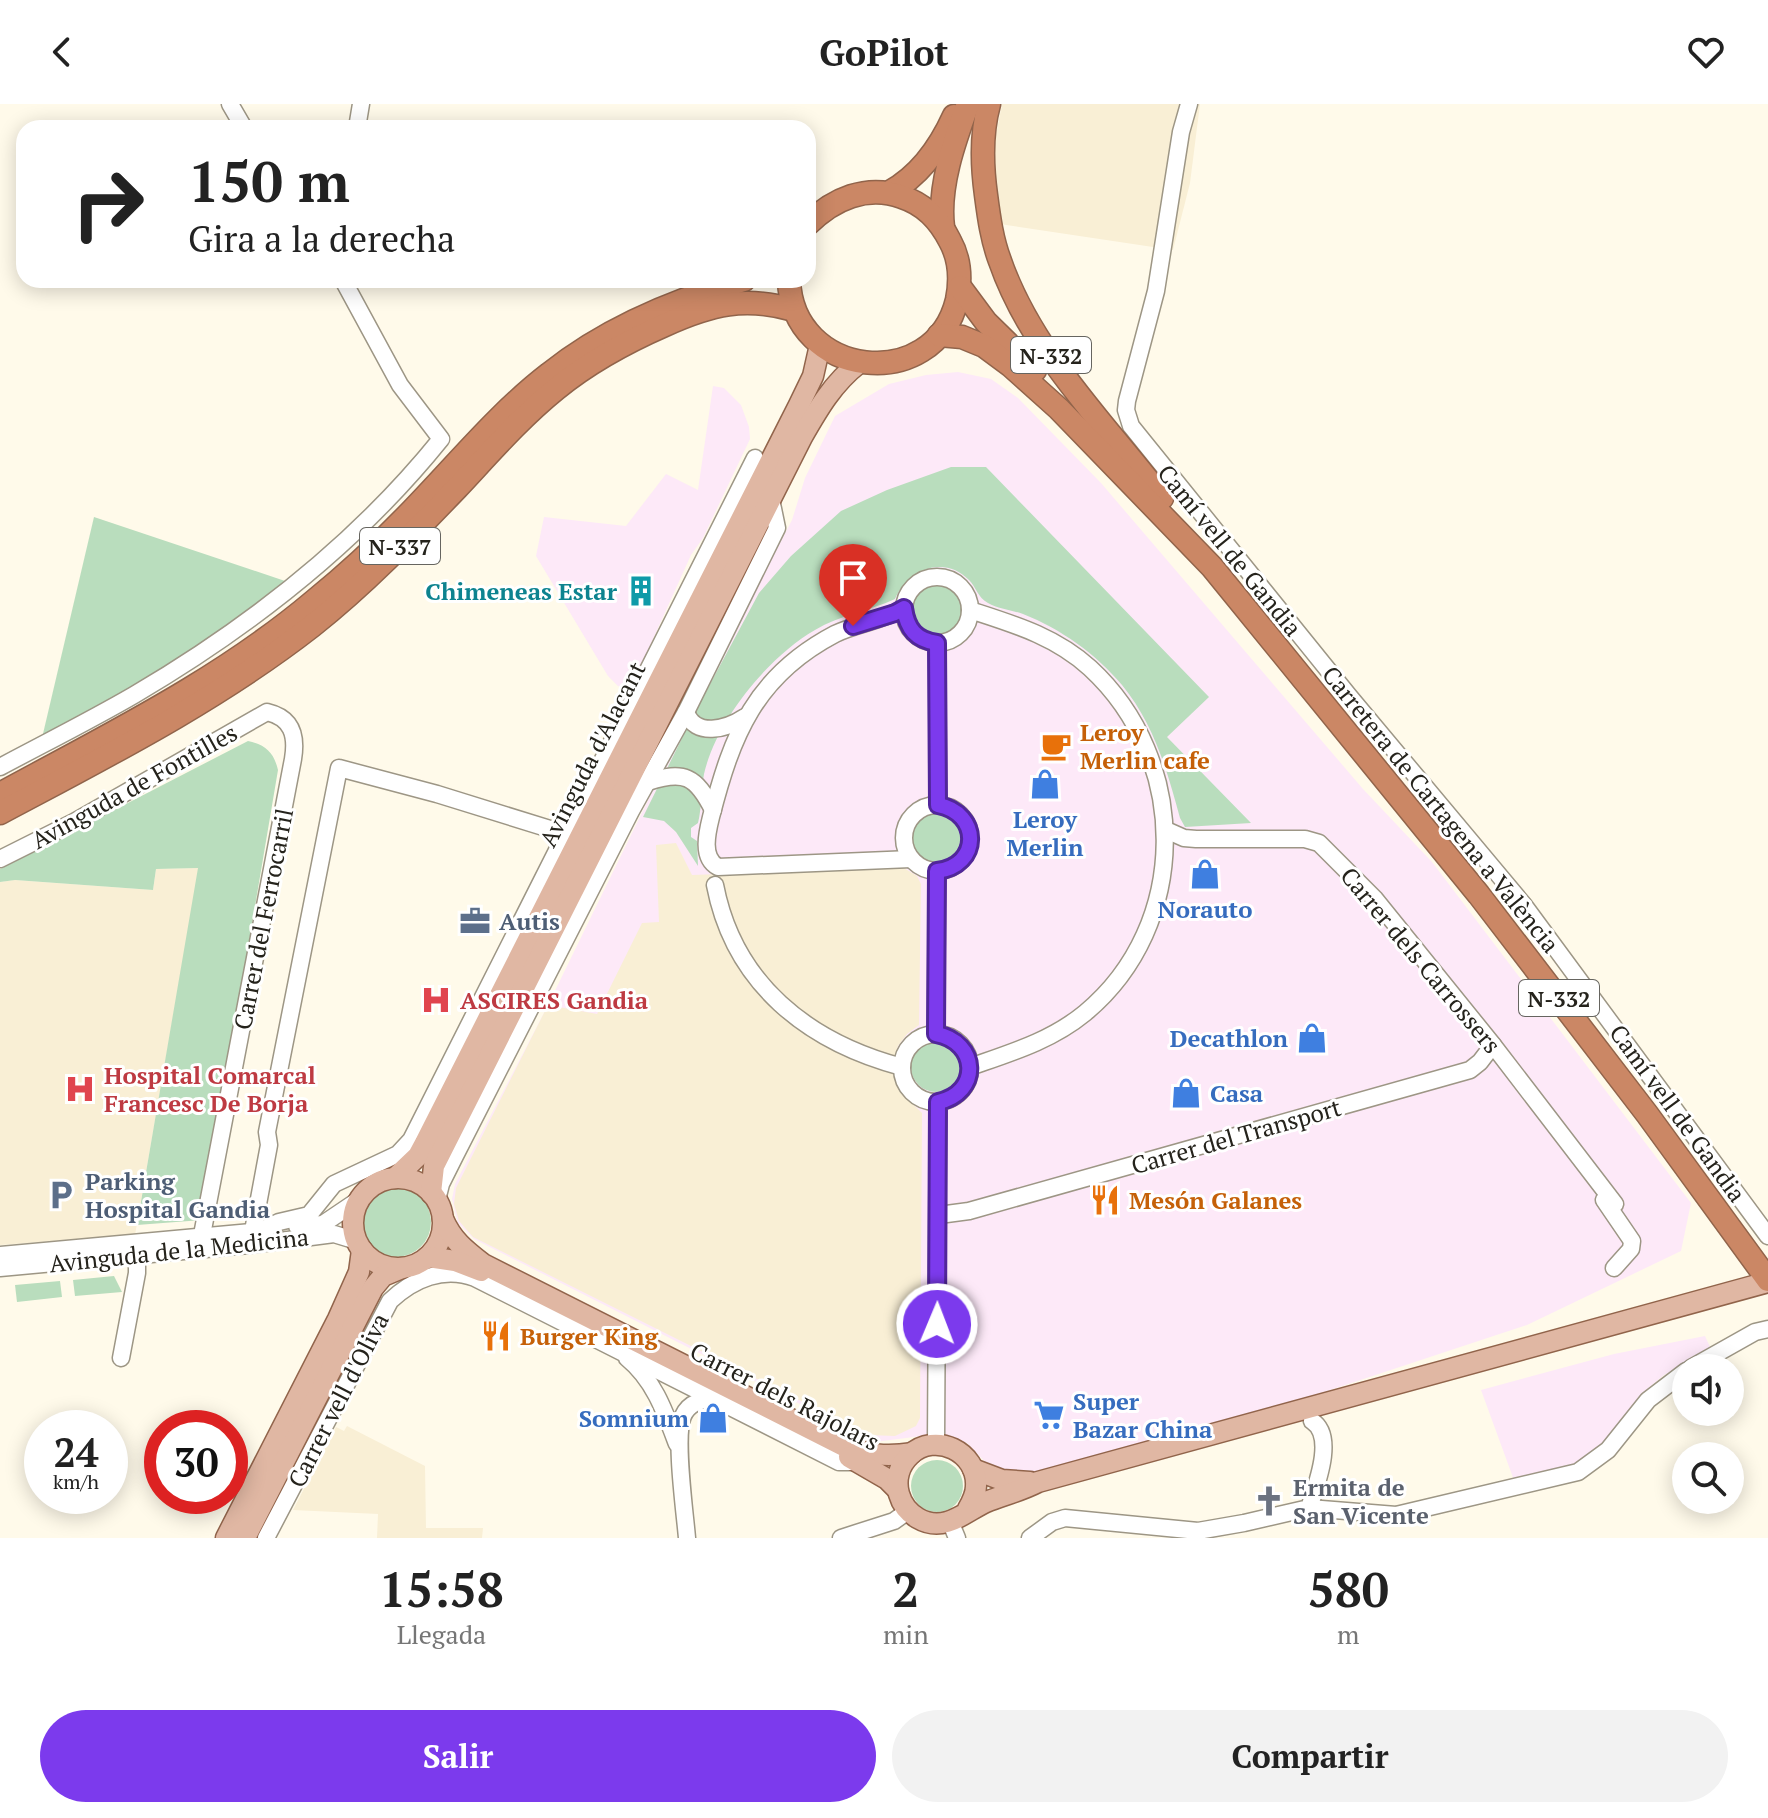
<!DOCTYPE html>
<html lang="es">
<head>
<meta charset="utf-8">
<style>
  body { margin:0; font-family:"PT Serif",serif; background:#f2f2f2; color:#222; height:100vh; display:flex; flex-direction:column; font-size:30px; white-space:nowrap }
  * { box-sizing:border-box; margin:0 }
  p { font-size:26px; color:#767676 }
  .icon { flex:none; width:44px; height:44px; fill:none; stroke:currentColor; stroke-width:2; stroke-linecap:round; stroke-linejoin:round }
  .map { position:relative; height:1434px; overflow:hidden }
  .side { display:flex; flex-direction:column; background:#fff; flex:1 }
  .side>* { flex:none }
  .top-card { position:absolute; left:16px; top:16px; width:800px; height:168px; border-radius:24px; box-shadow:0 4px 20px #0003; background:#fff; color:#222; overflow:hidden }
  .fabs { position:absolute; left:1672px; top:1250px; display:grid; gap:16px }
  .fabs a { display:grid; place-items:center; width:72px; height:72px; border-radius:50%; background:#fff; box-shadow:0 4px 20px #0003; font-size:40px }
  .speed { position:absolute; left:24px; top:1306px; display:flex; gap:16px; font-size:40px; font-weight:700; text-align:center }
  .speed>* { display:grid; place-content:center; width:104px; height:104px; border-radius:50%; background:#fff; box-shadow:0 4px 20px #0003; line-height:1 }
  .speed small { font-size:20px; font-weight:400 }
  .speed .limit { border:12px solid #d22; background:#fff; color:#111 }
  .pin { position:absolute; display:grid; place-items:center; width:68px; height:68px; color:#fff; margin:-82px -34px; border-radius:50% 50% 50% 0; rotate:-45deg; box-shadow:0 0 8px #0007 }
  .pin .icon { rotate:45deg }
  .me { position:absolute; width:88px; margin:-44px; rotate:1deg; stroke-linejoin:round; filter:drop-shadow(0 0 6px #0008) }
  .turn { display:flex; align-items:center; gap:28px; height:168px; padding:0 40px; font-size:36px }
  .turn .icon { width:104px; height:104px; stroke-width:2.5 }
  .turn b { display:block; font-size:56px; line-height:68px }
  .eta { display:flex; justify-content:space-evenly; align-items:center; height:136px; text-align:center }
  .eta b { font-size:48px; font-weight:700; line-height:56px }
  .button { display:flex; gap:16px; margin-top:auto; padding:16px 40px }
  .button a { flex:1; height:92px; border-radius:48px; background:#7c3aed; color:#fff; font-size:32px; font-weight:700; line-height:92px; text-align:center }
  .button a+a { background:#f2f2f2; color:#222 }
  header { display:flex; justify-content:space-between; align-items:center; height:104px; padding:0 40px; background:#fff; font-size:36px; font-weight:700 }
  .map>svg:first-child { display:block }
  .commercial { fill:#fde9f8 }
  .built { fill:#f9efd5 }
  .green { fill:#b9ddbd }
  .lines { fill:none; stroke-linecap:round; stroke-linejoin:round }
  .minor-casing { stroke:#9d9685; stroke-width:19 }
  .major-casing { stroke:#91644b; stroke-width:23 }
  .highway-casing { stroke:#91644b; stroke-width:25 }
  .minor { stroke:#fff; stroke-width:16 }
  .major { stroke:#e0b7a3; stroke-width:20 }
  .highway { stroke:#cb8765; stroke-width:22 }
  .route-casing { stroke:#51269a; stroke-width:20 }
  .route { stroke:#7c3aed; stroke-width:14 }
  .labels { text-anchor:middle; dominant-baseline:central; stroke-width:6; stroke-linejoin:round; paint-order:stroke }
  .shield { fill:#fff; stroke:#666560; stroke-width:2 }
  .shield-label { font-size:22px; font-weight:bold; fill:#25231c }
  .street-label { font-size:24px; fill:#25231c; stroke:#fff }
  .culture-label { font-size:24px; font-weight:bold; fill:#0d838f; stroke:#fff; text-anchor:end }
  .food-label { font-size:24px; font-weight:bold; fill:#c56008; stroke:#fff; text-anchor:start }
  .shop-label { font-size:24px; font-weight:bold; fill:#366cbe; stroke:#fff }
  .service-label { font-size:24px; font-weight:bold; fill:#4e5e75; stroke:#fff; text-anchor:start }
  .health-label { font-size:24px; font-weight:bold; fill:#be3a42; stroke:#fff; text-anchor:start }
  .worship-label { font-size:24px; font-weight:bold; fill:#5b616d; stroke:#fff; text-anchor:start }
</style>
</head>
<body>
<header><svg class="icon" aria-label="back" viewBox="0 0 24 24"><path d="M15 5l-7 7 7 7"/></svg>GoPilot<svg class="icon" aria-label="heart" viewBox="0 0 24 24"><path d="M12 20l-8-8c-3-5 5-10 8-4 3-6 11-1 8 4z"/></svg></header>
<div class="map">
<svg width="1768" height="1434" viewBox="0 0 1768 1434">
  <rect width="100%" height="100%" fill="#fffaea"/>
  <g class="commercial">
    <path d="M958 268 991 275 1018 294 1101 379 1363 685 1432 758 1691 1099 1681 1147 1527 1221 1300 1296 1045 1367 1018 1370 989 1362 967 1339 929 1331 875 1338 474 1135 458 1119 452 1095 455 1080 548 901 694 602 792 416 805 374 835 312 889 280 926 271Z"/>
    <path d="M713 282 724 284 741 301 749 323 750 335 703 434 691 451 630 586 618 582 608 572 536 452 544 413 626 422 666 370 698 386Z"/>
    <path d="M1705 1232 1711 1245 1664 1271 1641 1290 1604 1340 1572 1364 1515 1379 1481 1286 1614 1250Z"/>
  </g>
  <g class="built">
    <path d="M1002 0H1200L1190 79 1173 146 1000 120 993 47Z"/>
    <path d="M676 739 692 771 904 764 917 772 921 780 919 921 907 930 898 942 893 960 900 987 922 1009 920 1314 916 1322 895 1332 869 1331 473 1133 459 1117 454 1100 456 1084 548 901 597 910 642 819 659 818 656 741Z"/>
    <path d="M199 764 135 1131 0 1141V778L14 776 153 786 156 765Z"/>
    <path d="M347 1322 425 1362 426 1424H483L482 1434H377L378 1410 293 1406 336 1323 344 1327Z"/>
  </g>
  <g class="green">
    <path d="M951 363H986L1209 593 1167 633 1251 719 1185 723 1180 714C1167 666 1154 620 1122 581 1096 550 1061 525 1023 510 1012 506 998 505 988 499 978 494 976 483 969 476 944 450 907 466 895 495 869 507 840 511 815 526 768 553 716 617 704 670 701 686 702 703 698 719L691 724V733L697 737 698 762 676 728 664 717 643 713 695 608 759 489 791 452 841 407 887 386Z"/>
    <path d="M94 413 288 478 169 563 42 634Z"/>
    <circle cx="938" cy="506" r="26"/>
    <path d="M248 637C266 641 274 649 278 666L202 1116 137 1121 198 764 156 765 153 786 15 776 0 778V765Z"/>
    <circle cx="937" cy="735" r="26"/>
    <circle cx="936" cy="963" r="25"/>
    <circle cx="396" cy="1118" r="35"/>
    <path d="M114 1172 122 1188 75 1192 73 1176Z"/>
    <path d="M60 1177 62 1193 17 1198 15 1181Z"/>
    <circle cx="937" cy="1382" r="26"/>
  </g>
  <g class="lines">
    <g class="minor-casing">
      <g id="minor">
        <path d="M230 0 244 24"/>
        <path d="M1189 0 1181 28 1156 187 1127 297 1126 306 1131 322 1349 592 1523 800 1768 1132"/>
        <path d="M357 24 361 0"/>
        <circle cx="937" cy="506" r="33"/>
        <path d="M904 504C883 517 857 519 835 530 755 572 732 631 711 713 707 729 701 754 718 763L911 755"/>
        <path d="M937 539 938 701"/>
        <path d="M686 608C695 634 727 625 745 613"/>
        <path d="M0 663C45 639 91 616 134 591 248 524 358 438 441 335L400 281 343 176"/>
        <path d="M648 678C684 666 696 672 713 706"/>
        <circle cx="937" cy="734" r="33"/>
        <path d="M1166 726 1184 734 1196 735H1305L1319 739 1375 795 1493 941 1615 1100"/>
        <path d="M0 755 74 718 267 608C292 614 297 631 293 655L202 1131"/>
        <path d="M715 781C734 880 808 938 902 963"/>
        <path d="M936 930 937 767"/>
        <circle cx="936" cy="964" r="34"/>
        <path d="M970 963C1010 949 1051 937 1085 909 1191 821 1190 656 1090 564 1055 532 1013 520 970 506"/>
        <path d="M437 1096 441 1080 455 1052 631 707 686 608 777 424 771 395"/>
        <path d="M1604 1096 1632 1137 1631 1145 1614 1164"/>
        <path d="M939 1111 969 1107 1470 966 1480 958 1493 941"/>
        <path d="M297 1122 323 1120 360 1095"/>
        <path d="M253 1127 269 1041 267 1028 339 664 437 690 566 730"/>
        <path d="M261 1127 279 1118 309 1111 334 1080 398 1050 411 1036 755 354"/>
        <path d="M0 1151 262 1127"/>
        <path d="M0 1164 249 1141 334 1130 357 1137"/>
        <path d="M121 1254 137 1169V1150"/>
        <path d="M627 1254C654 1276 665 1308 677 1340"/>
        <path d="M1691 1264 1755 1228 1768 1225"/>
        <path d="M936 1340 938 998"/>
        <path d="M1309 1404 1396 1411 1578 1368 1608 1346 1648 1296 1686 1267"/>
        <path d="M950 1417 957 1434"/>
        <path d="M266 1434 390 1197C413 1175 444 1162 475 1174L839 1358H860"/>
        <path d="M687 1434C685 1409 674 1332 683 1312 689 1298 703 1295 716 1296"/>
        <path d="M841 1434 894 1417 908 1407"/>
        <path d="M1030 1434 1052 1418 1065 1414 1198 1427 1244 1419 1309 1404C1316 1382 1336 1332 1312 1317"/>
      </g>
    </g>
    <g class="major-casing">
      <g id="major">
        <path d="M395 1074 418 1052 425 1039 799 301 813 272 820 241"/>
        <circle cx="398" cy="1119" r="45"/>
        <path d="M431 1089 434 1062 802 333C818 305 833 279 859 259"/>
        <path d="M443 1115C452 1136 465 1146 483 1160L844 1342C867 1351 887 1353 912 1349"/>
        <path d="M428 1153 455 1157 481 1167"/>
        <path d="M849 1353 887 1375 897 1385"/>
        <path d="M973 1365 1002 1376 1030 1378"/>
        <path d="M968 1405C972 1398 976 1390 976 1382 978 1348 935 1327 910 1351 899 1361 895 1376 899 1390 905 1411 927 1424 947 1418 961 1414 973 1404 986 1398 1003 1391 1021 1387 1038 1378L1768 1178"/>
        <path d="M226 1434 338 1215 359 1168 362 1146"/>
        <path d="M245 1434 373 1184 383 1172 402 1164"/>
      </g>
    </g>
    <g class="highway-casing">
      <g id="highway">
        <path d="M989 0C981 29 982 62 986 91 989 114 992 136 1000 157 1031 247 1105 320 1162 394"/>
        <path d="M890 88C919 72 940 43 954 12"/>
        <path d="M943 123C938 83 954 38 968 0"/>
        <path d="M789 176C792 274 934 291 957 196 961 176 960 155 950 137 940 117 924 100 902 93 867 80 833 95 808 120"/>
        <path d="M960 183 986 218 1035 266"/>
        <path d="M939 231 962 233 984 242 1011 262 1059 305 1212 463 1479 791 1647 1010 1768 1176"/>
        <path d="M0 690C108 631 219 577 314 497 351 467 387 433 420 398 462 354 501 307 549 270 606 224 674 196 744 176"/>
        <path d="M0 709C107 652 216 597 312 522 364 481 411 432 457 384 489 350 519 315 556 285 589 258 626 238 665 221 711 200 745 192 794 206"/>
      </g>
    </g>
    <use href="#minor" class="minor"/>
    <use href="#major" class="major"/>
    <use href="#highway" class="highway"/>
  </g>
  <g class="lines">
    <g class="route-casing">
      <path id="route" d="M853 522 895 509 904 504C907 525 916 536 937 539L938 701C981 709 981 762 937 767L936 930C979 938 981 989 938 998L937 1220"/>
    </g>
    <use href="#route" class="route"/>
  </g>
  <defs>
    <g id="building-bare" transform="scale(2.4)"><path d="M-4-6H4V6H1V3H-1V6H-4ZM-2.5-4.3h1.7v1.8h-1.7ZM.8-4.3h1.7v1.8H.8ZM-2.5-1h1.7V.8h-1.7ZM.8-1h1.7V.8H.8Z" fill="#0f9aa8" stroke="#fff" stroke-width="2.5" paint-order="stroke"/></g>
    <g id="cafe-bare" transform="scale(2.4)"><path d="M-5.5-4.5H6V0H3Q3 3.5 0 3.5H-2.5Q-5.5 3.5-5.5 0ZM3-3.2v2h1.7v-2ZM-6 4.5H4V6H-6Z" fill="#e8710a" stroke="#fff" stroke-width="2.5" paint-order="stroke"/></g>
    <g id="shop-bare" transform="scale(2.4)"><path d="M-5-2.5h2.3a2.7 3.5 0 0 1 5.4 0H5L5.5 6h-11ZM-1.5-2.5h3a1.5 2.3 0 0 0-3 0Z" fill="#3f7fe0" stroke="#fff" stroke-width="2.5" paint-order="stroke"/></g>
    <g id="office-bare" transform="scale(2.4)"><path d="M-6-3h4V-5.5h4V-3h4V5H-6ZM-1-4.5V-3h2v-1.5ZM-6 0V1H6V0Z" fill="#5c6f8a" stroke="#fff" stroke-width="2.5" paint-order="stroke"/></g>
    <g id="hospital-bare" transform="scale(2.4)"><path d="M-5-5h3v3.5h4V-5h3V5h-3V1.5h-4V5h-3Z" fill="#e0444e" stroke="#fff" stroke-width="2.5" paint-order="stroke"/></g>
    <g id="parking-bare" transform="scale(2.4)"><path d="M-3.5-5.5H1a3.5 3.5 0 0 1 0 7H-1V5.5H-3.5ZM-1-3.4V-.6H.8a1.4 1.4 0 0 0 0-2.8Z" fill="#5c6f8a" stroke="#fff" stroke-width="2.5" paint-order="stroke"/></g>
    <g id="restaurant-bare" transform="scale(2.4)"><path d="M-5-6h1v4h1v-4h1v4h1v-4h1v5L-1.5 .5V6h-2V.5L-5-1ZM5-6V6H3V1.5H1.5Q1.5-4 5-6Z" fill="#e8710a" stroke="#fff" stroke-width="2.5" paint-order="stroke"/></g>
    <g id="supermarket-bare" transform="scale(2.4)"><path d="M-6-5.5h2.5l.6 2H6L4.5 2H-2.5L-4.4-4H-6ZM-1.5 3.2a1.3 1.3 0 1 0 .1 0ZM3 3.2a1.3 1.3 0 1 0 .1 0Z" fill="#3f7fe0" stroke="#fff" stroke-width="2.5" paint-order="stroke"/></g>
    <g id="church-bare" transform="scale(2.4)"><path d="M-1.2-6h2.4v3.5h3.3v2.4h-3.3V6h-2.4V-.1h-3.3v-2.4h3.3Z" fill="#6b7280" stroke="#fff" stroke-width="2.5" paint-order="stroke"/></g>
  </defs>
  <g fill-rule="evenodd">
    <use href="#building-bare" x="641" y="487"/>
    <use href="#cafe-bare" x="1056" y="642"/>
    <use href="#shop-bare" x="1045" y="680"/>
    <use href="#shop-bare" x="1205" y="770"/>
    <use href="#office-bare" x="475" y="817"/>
    <use href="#hospital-bare" x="436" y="896"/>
    <use href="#shop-bare" x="1312" y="934"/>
    <use href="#hospital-bare" x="80" y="985"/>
    <use href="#shop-bare" x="1186" y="989"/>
    <use href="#parking-bare" x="61" y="1091"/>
    <use href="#restaurant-bare" x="1105" y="1096"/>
    <use href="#restaurant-bare" x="496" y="1232"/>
    <use href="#supermarket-bare" x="1049" y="1311"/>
    <use href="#shop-bare" x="713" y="1314"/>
    <use href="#church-bare" x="1269" y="1397"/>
  </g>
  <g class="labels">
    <g class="shield">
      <rect x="1011" y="233" width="80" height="36" rx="6"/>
      <rect x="360" y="424" width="80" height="36" rx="6"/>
      <rect x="1519" y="876" width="80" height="36" rx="6"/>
    </g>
    <g class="shield-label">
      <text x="1051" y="251">N-332</text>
      <text x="400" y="442">N-337</text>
      <text x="1559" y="894">N-332</text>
    </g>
    <g class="street-label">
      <text transform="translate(1230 446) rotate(51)">Camí vell de Gandia</text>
      <text transform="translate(592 650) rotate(-63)">Avinguda d'Alacant</text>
      <text transform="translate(134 682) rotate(-29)">Avinguda de Fontilles</text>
      <text transform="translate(1441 705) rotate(51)">Carretera de Cartagena a València</text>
      <text transform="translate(263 815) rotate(-79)">Carrer del Ferrocarril</text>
      <text transform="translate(1421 856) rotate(50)">Carrer dels Carrossers</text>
      <text transform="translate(1678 1009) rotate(54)">Camí vell de Gandia</text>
      <text transform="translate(1236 1032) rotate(-16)">Carrer del Transport</text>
      <text transform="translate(179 1146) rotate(-6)">Avinguda de la Medicina</text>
      <text transform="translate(785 1292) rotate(27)">Carrer dels Rajolars</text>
      <text transform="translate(338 1296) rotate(-63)">Carrer vell d'Oliva</text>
    </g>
    <g class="culture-label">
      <text x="617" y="487">Chimeneas Estar</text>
    </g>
    <g class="food-label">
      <text x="1080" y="628">Leroy<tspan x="1080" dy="28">Merlin cafe</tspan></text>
      <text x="1129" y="1096">Mesón Galanes</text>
      <text x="520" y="1232">Burger King</text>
    </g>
    <g class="shop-label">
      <text x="1045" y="715">Leroy<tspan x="1045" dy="28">Merlin</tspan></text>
      <text x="1205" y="805">Norauto</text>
      <text x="1288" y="934" text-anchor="end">Decathlon</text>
      <text x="1210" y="989" text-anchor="start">Casa</text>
      <text x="1073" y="1297" text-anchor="start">Super<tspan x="1073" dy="28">Bazar China</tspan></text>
      <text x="689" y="1314" text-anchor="end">Somnium</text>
    </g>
    <g class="service-label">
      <text x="499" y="817">Autis</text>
      <text x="85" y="1077">Parking<tspan x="85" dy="28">Hospital Gandia</tspan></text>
    </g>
    <g class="health-label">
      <text x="460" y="896">ASCIRES Gandia</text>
      <text x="104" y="971">Hospital Comarcal<tspan x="104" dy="28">Francesc De Borja</tspan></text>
    </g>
    <g class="worship-label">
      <text x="1293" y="1383">Ermita de<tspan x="1293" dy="28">San Vicente</tspan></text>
    </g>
  </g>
</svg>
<div class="fabs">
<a><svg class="icon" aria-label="sound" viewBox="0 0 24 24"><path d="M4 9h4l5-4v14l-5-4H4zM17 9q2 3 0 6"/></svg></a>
<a><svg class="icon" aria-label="search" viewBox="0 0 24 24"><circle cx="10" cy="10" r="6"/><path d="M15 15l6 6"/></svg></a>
</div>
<div class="speed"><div>24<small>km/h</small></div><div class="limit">30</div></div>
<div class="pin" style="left:853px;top:522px;background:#d93025"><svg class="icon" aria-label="arrive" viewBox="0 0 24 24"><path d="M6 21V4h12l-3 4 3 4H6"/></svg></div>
<svg class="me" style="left:937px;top:1220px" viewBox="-20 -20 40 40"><circle r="17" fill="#7c3aed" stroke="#fff" stroke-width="3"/><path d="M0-11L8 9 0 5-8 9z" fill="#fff"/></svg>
<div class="top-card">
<div class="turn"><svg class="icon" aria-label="right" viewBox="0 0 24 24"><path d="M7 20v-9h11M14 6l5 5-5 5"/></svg><div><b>150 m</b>Gira a la derecha</div></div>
</div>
</div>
<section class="side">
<div class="eta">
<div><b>15:58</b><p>Llegada</p></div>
<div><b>2</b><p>min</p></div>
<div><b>580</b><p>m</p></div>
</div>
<div class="button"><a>Salir</a><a>Compartir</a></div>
</section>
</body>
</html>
